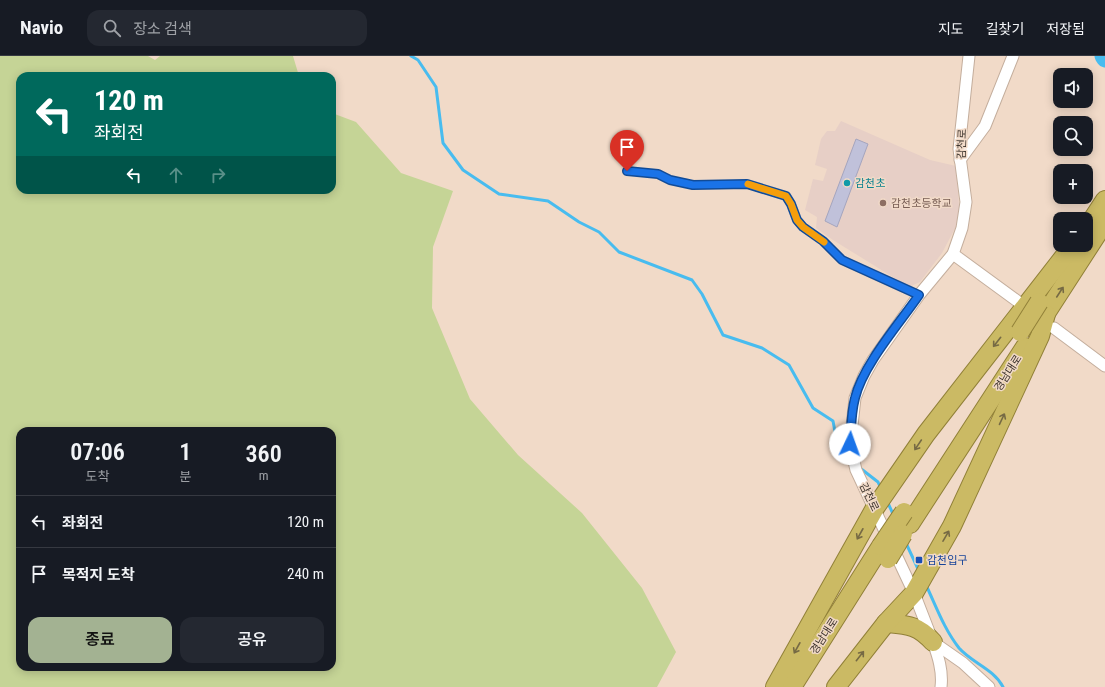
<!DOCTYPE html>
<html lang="ko">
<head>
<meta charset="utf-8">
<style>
  body { margin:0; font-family:"Roboto Condensed","Noto Sans KR",sans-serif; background:#242831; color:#f1f3f6; height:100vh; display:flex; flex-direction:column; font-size:15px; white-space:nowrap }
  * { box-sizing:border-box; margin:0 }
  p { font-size:13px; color:#9ea1a6 }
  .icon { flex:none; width:22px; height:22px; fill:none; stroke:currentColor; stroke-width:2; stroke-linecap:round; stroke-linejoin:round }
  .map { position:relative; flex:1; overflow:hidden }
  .drawer { position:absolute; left:16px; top:371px; width:320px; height:244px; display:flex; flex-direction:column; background:#171b24; border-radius:12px; box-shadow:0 2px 10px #0003 }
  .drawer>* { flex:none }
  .hud { position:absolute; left:16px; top:16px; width:320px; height:122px; border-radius:12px; box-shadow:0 2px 10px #0003; background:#00695c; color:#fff; overflow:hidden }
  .controls { position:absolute; left:1053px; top:12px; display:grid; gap:8px }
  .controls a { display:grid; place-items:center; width:40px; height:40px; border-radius:8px; background:#171b24; box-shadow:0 2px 10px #0003; font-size:20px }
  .pin { position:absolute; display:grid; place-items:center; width:34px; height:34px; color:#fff; margin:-41px -17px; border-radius:50% 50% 50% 0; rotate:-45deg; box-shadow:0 0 4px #0007 }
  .pin .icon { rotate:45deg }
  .me { position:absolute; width:44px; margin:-22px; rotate:3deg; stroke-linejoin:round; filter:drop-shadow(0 0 3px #0008) }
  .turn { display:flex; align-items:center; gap:14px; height:84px; padding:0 12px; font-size:18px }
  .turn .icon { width:52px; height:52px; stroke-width:2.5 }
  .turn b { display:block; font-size:28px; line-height:34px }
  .lanes { display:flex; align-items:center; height:38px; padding:0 12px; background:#0003; justify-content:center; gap:20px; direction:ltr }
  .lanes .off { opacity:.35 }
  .eta { display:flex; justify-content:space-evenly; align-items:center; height:68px; text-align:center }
  .eta b { font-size:24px; font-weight:600; line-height:28px }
  .button { display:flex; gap:8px; margin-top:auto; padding:8px 12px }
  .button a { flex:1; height:46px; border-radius:12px; background:#a3b292; color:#111; font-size:16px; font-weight:600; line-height:46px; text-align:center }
  .button a+a { background:#242831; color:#f1f3f6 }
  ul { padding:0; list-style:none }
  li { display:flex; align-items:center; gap:12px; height:52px; padding:0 12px; border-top:1px solid #363941 }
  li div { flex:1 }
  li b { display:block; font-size:15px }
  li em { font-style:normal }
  header { display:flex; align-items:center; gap:24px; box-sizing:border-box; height:56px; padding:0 20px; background:#171b24; border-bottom:1px solid #363941 }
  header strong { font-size:19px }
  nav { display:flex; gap:22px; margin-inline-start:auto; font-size:14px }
  .search { width:280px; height:36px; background:#242831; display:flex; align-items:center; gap:10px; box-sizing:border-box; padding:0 14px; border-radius:12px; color:#9ea1a6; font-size:15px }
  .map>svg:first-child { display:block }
  .education { fill:#e7cfc6 }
  .green { fill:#c5d496; fill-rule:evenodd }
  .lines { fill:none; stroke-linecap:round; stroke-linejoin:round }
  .stream { stroke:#48bcef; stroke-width:3 }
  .river { stroke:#48bcef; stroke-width:17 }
  .building { fill:#c0c1da; stroke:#a5a5be }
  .service-casing { stroke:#c4ae9d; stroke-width:8 }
  .minor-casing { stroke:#c4ae9d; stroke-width:13 }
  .trunk-casing { stroke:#918038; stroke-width:20 }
  .service { stroke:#fff; stroke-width:5.5 }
  .minor { stroke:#fff; stroke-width:11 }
  .trunk { stroke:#cbba64; stroke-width:18 }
  .trunk-bridge-casing { stroke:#918038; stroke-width:20; stroke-linecap:butt }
  .trunk-bridge { stroke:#cbba64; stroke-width:18 }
  .oneway { stroke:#766a44 }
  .route-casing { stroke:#114b97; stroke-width:10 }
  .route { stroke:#1a73e8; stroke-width:7 }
  .slow { stroke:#f59e0b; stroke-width:7 }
  .culture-dot { fill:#0f9aa8; stroke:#f1dac8; stroke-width:1.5 }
  .education-dot { fill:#8d6e63; stroke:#f1dac8; stroke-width:1.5 }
  .transit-dot { fill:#1a4fb4; stroke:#f1dac8; stroke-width:1.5 }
  .labels { text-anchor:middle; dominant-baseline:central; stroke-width:3; stroke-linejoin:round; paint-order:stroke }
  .street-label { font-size:11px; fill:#3e352e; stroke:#f1dac8 }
  .culture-label { font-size:11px; fill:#0d838f; stroke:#f1dac8; text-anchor:start }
  .education-label { font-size:11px; fill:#785e54; stroke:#f1dac8; text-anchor:start }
  .transit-label { font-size:11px; fill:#164399; stroke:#f1dac8; text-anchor:start }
</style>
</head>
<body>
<header>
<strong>Navio</strong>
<div class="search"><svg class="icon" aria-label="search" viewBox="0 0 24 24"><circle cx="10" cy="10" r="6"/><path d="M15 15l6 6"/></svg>장소 검색</div>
<nav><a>지도</a><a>길찾기</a><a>저장됨</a></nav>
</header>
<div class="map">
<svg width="1105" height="631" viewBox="0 0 1105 631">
  <rect width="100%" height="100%" fill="#f1dac8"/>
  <path class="education" d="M841 65 930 104 956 110 960 163 942 197 920 226 909 231 833 184 816 172 817 161 805 154 813 123 823 125 827 113 815 109 821 83 827 75H835Z"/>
  <path class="green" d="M0 0H148L155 4 160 0H293L299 20H20V134H332V57L356 66 401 117 453 135 433 191 432 252 470 343 518 399 582 457 642 532 676 596 657 631H0ZM20 375H332V611H20Z"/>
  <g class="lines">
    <g class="stream">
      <path d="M411 0 418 4 436 31 443 87 463 114 499 138 548 145 579 166 599 176 619 196 692 224 702 238 723 279 762 292 789 309 813 352 833 365 839 397 851 405"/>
      <path d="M860 412 878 426 881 433"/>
      <path d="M887 445 894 460"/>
      <path d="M905 485 919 515"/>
      <path d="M926 529C936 550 944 573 959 592 972 607 994 613 1003 631"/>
    </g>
    <path class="river" d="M1103 0 1105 3"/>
  </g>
  <path class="building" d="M856 83 868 88 837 171 825 165Z"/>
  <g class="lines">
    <g class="service-casing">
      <path id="service" d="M627 115 658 118 670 124 693 129 747 128 786 140 791 148 797 164 803 171 823 185 842 204 919 239"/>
    </g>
    <g class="minor-casing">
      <g id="minor">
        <path d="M969 0 959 93 966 146 962 172 953 198 919 239 873 304 864 320 855 342 850 388 856 414 914 537 933 586 963 607 989 631"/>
        <path d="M960 104 985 70 1013 0"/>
        <path d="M953 198 1020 247"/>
        <path d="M1054 272 1105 310"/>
        <path d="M933 586C938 600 943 615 941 631"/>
      </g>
    </g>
    <g class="trunk-casing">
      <g id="trunk">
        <path d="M1086 173 1105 144"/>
        <path d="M1039 268 1105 166"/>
        <path d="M910 468 1025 291"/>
        <path d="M886 567C908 569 918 569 933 586"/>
        <path d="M775 631 875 452 926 378 1073 189"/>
        <path d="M792 631 881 490"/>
        <path d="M836 631 886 567 914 537 952 470 1040 280 1046 258"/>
      </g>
    </g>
    <use href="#service" class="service"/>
    <use href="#minor" class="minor"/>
    <use href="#trunk" class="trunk"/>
    <g class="trunk-bridge-casing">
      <g id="trunk-bridge">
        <path d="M1020 276 1039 246"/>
        <path d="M881 490 904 456"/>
        <path d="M888 503 903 478"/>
      </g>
    </g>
    <use href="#trunk-bridge" class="trunk-bridge"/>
  </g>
  <defs><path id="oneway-shaft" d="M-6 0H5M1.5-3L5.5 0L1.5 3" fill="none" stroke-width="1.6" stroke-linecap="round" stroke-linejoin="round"/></defs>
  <g class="oneway">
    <use href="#oneway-shaft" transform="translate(1060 236) rotate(-57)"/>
    <use href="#oneway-shaft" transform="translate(997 286) rotate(128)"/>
    <use href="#oneway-shaft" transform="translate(1002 363) rotate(-65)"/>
    <use href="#oneway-shaft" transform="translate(918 389) rotate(124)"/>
    <use href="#oneway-shaft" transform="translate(860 478) rotate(119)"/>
    <use href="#oneway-shaft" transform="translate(946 480) rotate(-60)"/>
    <use href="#oneway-shaft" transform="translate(797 592) rotate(119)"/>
    <use href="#oneway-shaft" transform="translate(860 600) rotate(-52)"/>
  </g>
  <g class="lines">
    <g class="route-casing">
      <path id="route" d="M627 115 658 118 670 124 693 129 747 128 786 140 791 148 797 164 803 171 823 185 842 204 919 239C899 268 863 309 855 342 851 357 851 373 850 388"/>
    </g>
    <use href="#route" class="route"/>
    <path class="slow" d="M748 128 786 140 791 148 797 164 803 171 824 186"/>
  </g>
  <circle class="culture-dot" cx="847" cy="127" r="4"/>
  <circle class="education-dot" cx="883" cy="147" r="4"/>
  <rect class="transit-dot" x="915" y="500" width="8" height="8" rx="2"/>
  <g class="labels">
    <g class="street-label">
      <text transform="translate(962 88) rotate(-88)">감천로</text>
      <text transform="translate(1008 317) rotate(-57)">경남대로</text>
      <text transform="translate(869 441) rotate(64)">감천로</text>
      <text transform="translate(824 580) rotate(-57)">경남대로</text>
    </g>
    <g class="culture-label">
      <text x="855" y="127">감천초</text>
    </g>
    <g class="education-label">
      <text x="891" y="147">감천초등학교</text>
    </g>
    <g class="transit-label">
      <text x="927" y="504">감천입구</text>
    </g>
  </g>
</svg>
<div class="controls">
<a><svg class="icon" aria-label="sound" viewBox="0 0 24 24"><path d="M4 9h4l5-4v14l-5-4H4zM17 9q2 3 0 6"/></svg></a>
<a><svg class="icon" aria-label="search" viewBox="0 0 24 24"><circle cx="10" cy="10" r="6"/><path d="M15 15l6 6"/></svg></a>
<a>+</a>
<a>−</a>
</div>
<div class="pin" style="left:627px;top:115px;background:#d93025"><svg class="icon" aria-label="arrive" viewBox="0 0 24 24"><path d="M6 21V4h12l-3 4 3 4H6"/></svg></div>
<svg class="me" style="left:850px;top:388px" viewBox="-20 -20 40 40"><circle r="19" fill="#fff"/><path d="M0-13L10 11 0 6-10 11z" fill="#1a73e8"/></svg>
<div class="hud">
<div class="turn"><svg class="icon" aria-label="left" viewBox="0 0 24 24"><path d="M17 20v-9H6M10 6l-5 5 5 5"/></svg><div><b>120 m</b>좌회전</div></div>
<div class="lanes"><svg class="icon" aria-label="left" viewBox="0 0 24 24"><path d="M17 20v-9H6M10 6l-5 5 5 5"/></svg><svg class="icon off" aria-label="ahead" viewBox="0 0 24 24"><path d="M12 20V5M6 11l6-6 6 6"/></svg><svg class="icon off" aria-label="right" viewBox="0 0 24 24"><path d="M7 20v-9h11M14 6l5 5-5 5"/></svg></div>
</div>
<section class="drawer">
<div class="eta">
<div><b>07:06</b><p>도착</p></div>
<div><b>1</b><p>분</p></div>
<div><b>360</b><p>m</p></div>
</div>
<ul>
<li><svg class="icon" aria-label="left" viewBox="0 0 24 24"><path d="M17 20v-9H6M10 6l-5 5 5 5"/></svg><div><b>좌회전</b></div><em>120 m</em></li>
<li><svg class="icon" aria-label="arrive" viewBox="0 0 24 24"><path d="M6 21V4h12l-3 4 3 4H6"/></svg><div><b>목적지 도착</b></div><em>240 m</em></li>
</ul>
<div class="button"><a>종료</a><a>공유</a></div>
</section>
</div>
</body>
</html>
